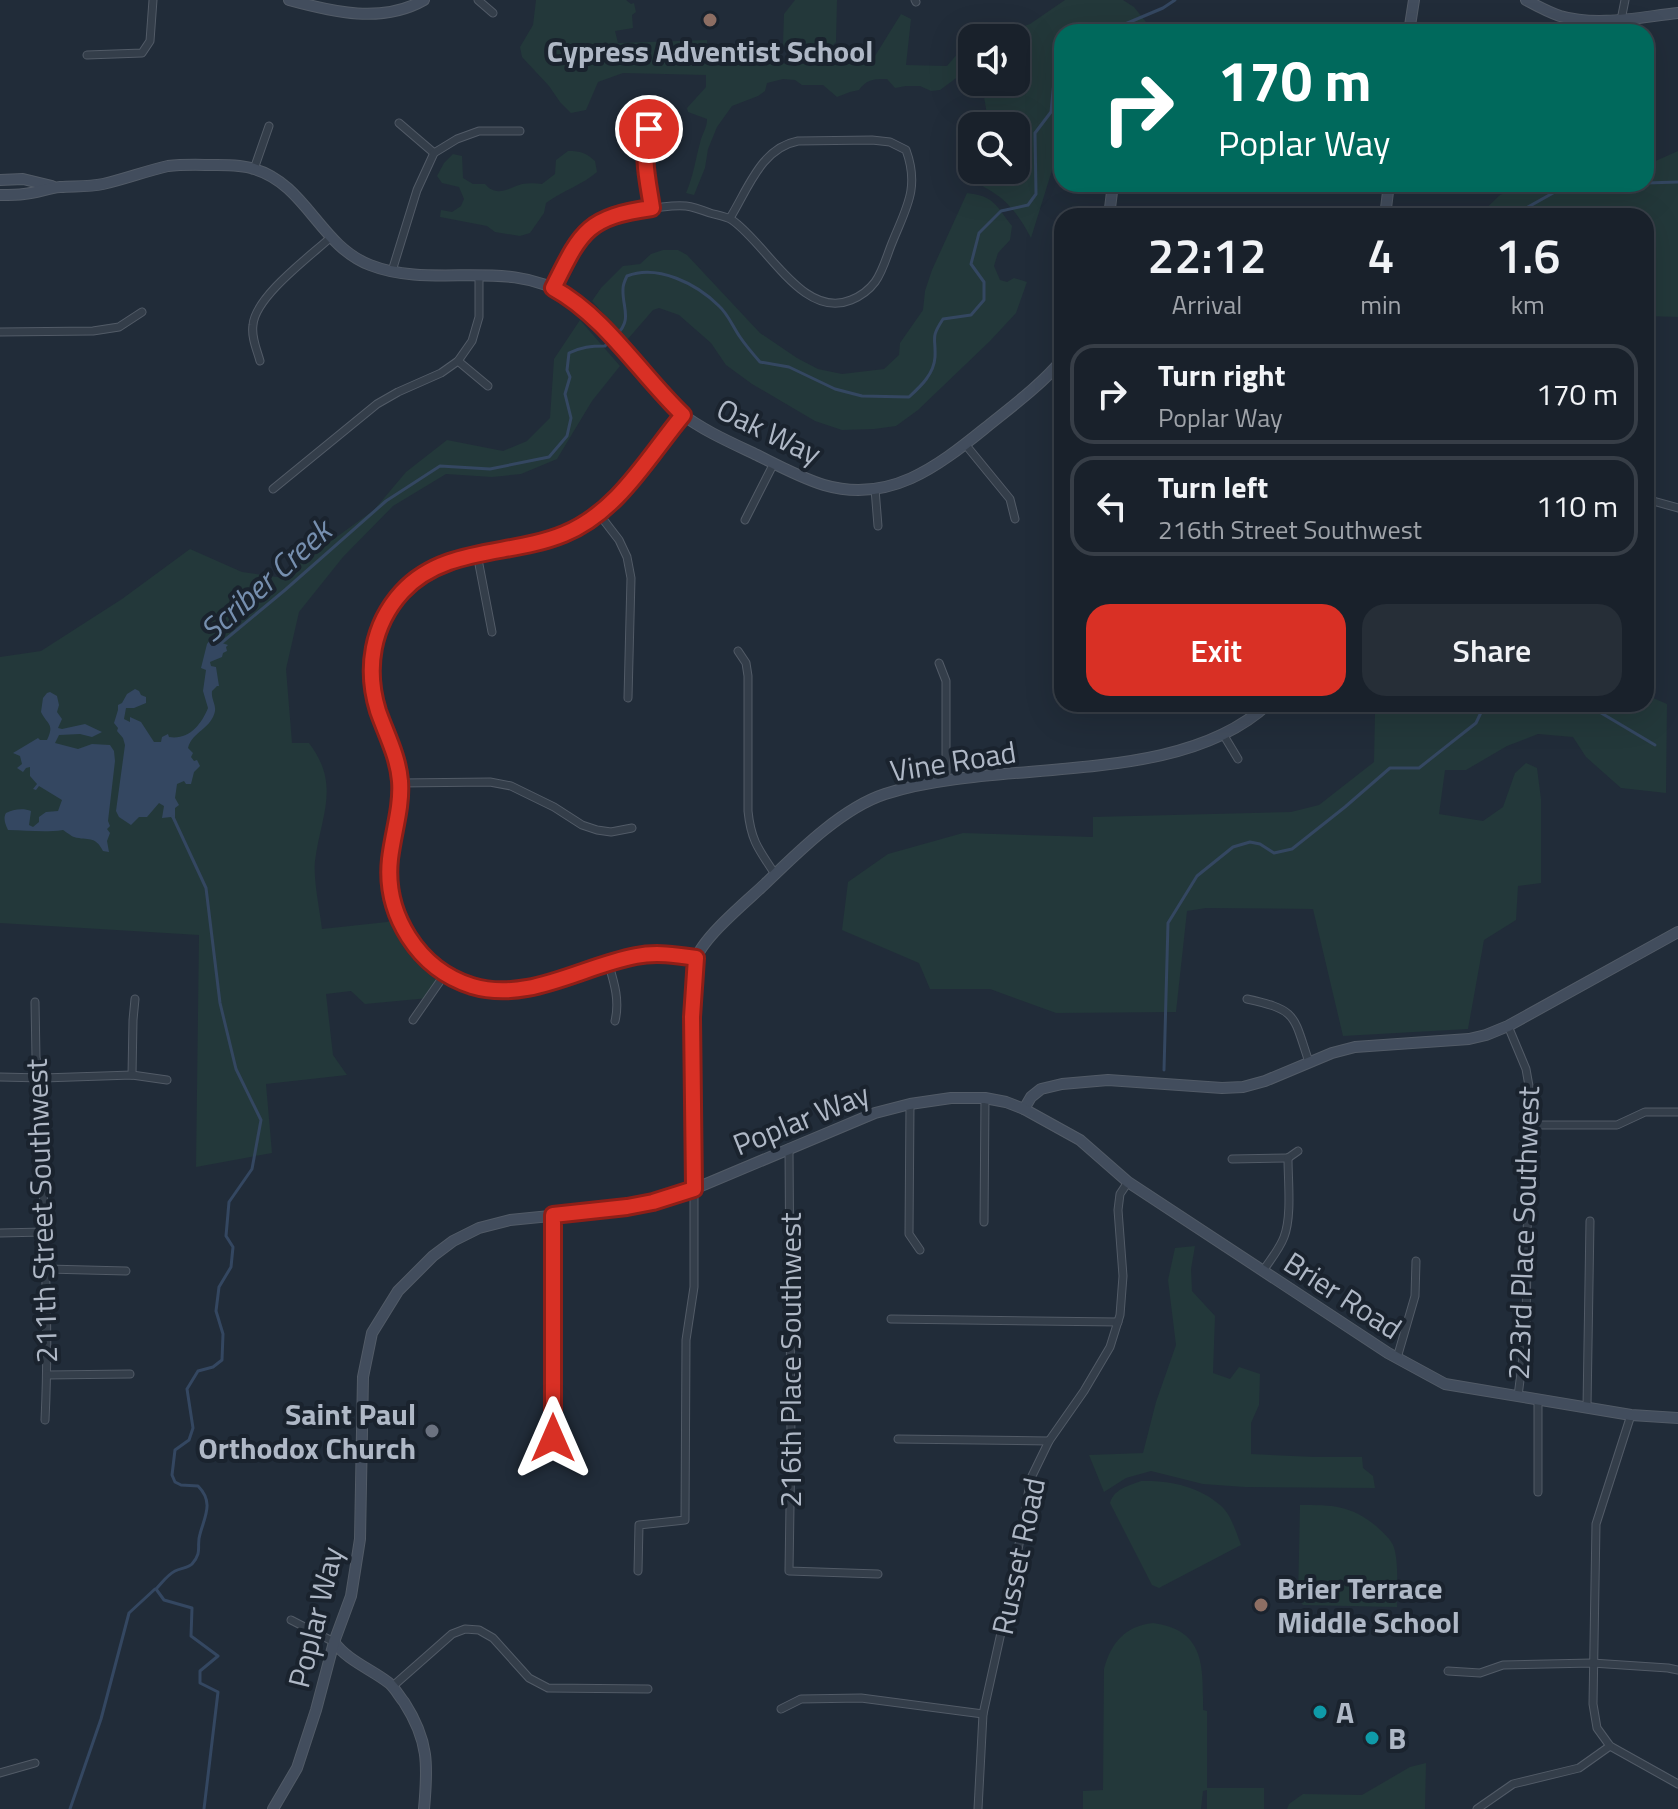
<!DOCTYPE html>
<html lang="en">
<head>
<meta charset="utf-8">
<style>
  body { margin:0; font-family:"Titillium Web",sans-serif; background:#262e37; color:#f1f3f6; height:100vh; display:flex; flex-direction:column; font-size:30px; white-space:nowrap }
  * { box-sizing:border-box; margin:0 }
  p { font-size:26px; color:#9fa3a9 }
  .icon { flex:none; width:44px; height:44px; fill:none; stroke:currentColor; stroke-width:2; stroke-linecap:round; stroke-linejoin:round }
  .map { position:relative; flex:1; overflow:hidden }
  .side { position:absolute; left:1054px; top:208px; width:600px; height:504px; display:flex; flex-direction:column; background:#19212b; border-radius:24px; box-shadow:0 8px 32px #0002,0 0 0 2px #373e47 }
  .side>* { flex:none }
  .top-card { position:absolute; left:1054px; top:24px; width:600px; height:168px; border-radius:24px; box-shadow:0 8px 32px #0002,0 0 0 2px #373e47; background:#00695c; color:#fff; overflow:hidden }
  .controls { position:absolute; left:958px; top:24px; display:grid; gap:16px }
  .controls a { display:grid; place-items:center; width:72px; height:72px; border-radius:16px; background:#19212b; box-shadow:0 8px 32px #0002,0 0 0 2px #373e47; font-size:40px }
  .pin { position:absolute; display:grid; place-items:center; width:68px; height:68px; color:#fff; margin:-34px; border:4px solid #fff; border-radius:50%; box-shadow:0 2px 8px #0007 }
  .me { position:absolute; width:88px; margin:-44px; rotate:0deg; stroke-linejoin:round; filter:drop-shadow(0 0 6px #0008) }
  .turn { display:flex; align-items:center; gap:28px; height:168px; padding:0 32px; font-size:36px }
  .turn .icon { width:104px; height:104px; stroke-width:2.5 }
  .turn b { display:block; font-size:56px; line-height:68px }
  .eta { display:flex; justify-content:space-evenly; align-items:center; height:136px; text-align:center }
  .eta b { font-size:48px; font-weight:600; line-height:56px }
  .primary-button { display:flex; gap:16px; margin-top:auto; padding:16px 32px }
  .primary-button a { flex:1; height:92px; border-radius:24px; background:#d93025; color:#fff; font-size:32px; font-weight:600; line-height:92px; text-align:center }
  .primary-button a+a { background:#262e37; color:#f1f3f6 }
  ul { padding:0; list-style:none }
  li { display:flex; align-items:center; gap:24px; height:100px; margin:0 16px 12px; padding:0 16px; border:4px solid #373e47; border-radius:24px }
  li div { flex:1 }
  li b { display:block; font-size:30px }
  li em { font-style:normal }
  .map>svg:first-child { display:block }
  .green { fill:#23383a }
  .water { fill:#344761 }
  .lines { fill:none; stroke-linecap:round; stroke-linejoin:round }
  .stream { stroke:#344761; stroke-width:3 }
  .street-casing { stroke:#525b67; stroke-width:9 }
  .secondary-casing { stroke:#525b67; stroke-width:12 }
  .street { stroke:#343e4a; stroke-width:7 }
  .secondary { stroke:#424d5d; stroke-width:10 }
  .route-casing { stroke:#8d1f18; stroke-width:20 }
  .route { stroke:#d93025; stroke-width:14 }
  .education-dot { fill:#8d6e63; stroke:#1a232e; stroke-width:3 }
  .worship-dot { fill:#6b7280; stroke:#1a232e; stroke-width:3 }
  .culture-dot { fill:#0f9aa8; stroke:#1a232e; stroke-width:3 }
  .labels { text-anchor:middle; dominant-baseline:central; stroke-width:8; stroke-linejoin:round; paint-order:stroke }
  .poi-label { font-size:30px; font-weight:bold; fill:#afb8c6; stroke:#1a232e; text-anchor:start }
  .street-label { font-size:30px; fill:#afb8c6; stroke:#1a232e }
  .water-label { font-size:32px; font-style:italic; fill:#768faf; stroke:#1a232e }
</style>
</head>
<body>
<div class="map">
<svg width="1678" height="1809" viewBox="0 0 1678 1809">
  <rect width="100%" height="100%" fill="#212c39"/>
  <g class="green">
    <path d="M536 0H626L631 4 634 3 636 12 632 15 633 28 615 31 618 43 707 40 708 63 870 64 901 14 911 19 906 65 947 66 964 46 972 44V78L963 73 940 90 931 91 920 86H906L895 88 887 79C874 79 867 79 859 90L850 92 837 97 823 85H802L795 80 783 79 767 83 765 91 758 96 732 106 717 127 708 149 705 168 694 195 686 193C694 174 695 161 700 143 702 133 707 129 707 119L688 112 687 108 706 87V75L623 73 598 82 586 110 571 113 560 102 549 86 522 57 520 47 533 25Z"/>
    <path d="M795 0H837L836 42 830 48 784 47 783 44 784 14Z"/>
    <path d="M1065 0H1123L1134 7 1154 32H1062V138L1031 238C1017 211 1003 195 976 183L978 170H1016V126H986L987 115 982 84 980 82H1016V38H988L1030 24Z"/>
    <path d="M568 151C581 151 586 153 595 161L597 172C582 185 562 191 546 203L544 213 530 233 520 236 495 232 487 226 440 217 441 210 452 212 461 206 464 199 459 187 442 183 437 176 444 163 453 154 462 156 463 178 473 184H485C497 198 508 188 522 184 529 183 535 183 542 184L555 174 556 160Z"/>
    <path d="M1678 151V317L1646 316V216H1478L1500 195 1525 184H1646V163H1651Z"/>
    <path d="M967 193C995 196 996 206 1012 226L1010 240 998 253 994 266 1000 280 1007 282 1014 278 1027 282 1016 313 990 341 918 410 896 426 874 429 842 430 815 421 752 384 726 365 711 343 679 315 659 308 653 310 627 340 592 301 601 288 623 266 640 264 651 254 663 250H678L687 255 760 333 797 358 818 369 842 374 884 369 899 355 900 343 923 310 925 291 932 270Z"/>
    <path d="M580 320 620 366 592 401 557 459 521 474 492 477 446 474 393 506 343 557 299 612 286 669 292 743H309C341 785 321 815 315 861 313 879 320 911 322 929L387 922 398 918 445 974 429 998 365 1004 351 991 326 994 333 1055 347 1075 266 1084 272 1153 196 1167 199 935 0 923V657L41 651 122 599 190 549 242 572 277 577 331 541 374 510 406 472 447 440 503 451 527 441 550 418 554 359Z"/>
    <path d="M1646 695 1667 704 1666 793 1621 788 1586 757 1573 737 1538 734 1507 746 1466 770H1445L1439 814 1483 821 1503 807 1515 773 1526 763 1537 768 1541 799V883L1518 886 1516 920 1484 940 1468 1029 1343 1036 1313 909 1206 908 1187 911 1176 1012 1056 1013 990 989H930L919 963 842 930 848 882 888 854 963 833 1093 837V817L1291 812 1319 805 1374 762 1375 714 1386 704H1646Z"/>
    <path d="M1195 1246 1191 1269 1192 1291 1215 1316 1213 1373 1230 1379 1239 1367 1260 1374 1259 1405 1251 1423V1454L1314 1457H1362L1363 1468 1373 1476 1375 1488 1245 1487 1203 1484 1151 1471 1126 1478 1104 1492 1089 1455 1143 1453 1156 1402 1176 1345 1168 1280 1175 1248Z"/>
    <path d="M1141 1481C1168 1480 1199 1486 1220 1505 1231 1514 1236 1532 1241 1545L1159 1588 1152 1585 1110 1503C1114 1489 1128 1486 1141 1481Z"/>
    <path d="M1300 1505C1333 1505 1350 1505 1376 1526 1381 1531 1390 1538 1393 1545 1399 1558 1397 1592 1397 1607L1303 1605 1298 1599Z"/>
    <path d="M1153 1623C1206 1630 1203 1668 1203 1710L1207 1711V1788H1264V1809H1207V1790L1203 1791 1201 1809H1083V1791L1103 1790 1104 1669C1111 1643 1125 1626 1153 1623Z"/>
    <path d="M1426 1763 1425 1809H1287L1289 1804 1303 1794 1362 1795 1410 1767Z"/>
  </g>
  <g class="water">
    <path d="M215 634 222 643 228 645 226 647 227 651 223 653 222 657 210 662 211 666 216 667 219 686H217L212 691C211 699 216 704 215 711 212 728 192 732 188 748L193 753 191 757 194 761 197 760 200 766 194 772 191 784H186L184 781 177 784 175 798 179 805 175 808V821L171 817 162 818 164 806 159 803 147 817H139L131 825 119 817 116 811 125 745 123 738 117 731 118 728 114 723 118 710V705L122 703 127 694 135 689 139 691 141 695 146 697V703L134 708H126L124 719 130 722V717L141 722 154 742H161L162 737 168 734 169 737C189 740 201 725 208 708L203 691 206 670 201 668 207 644Z"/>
    <path d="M50 692 57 696 59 705 57 712 62 719 58 728 62 729 85 724 102 732 92 737 80 734 59 735 55 743 78 749 92 744 110 745 114 751 115 761 108 821 110 826 107 829 110 833 107 841 109 852 103 851C95 835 88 841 74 837 71 836 65 831 63 830 42 833 28 830 8 830 5 824 3 818 6 813 13 809 24 808 31 811L29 825 33 827 39 822V817L46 812 58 811 62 800 39 786 36 790 33 789 37 784 30 776V767L26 768 23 772 17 768 22 764 20 756 13 753 38 738 40 740H47C55 723 47 725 41 712L43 698 47 693Z"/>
  </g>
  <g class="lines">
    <g class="stream">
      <path d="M1115 32 1118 27 1163 8 1175 0"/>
      <path d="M1646 183 1678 182"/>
      <path d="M1516 216 1521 211 1569 184"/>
      <path d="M616 335C633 320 622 307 623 289 623 285 625 280 627 276 658 264 697 284 719 306 728 314 733 327 740 337 746 346 753 354 760 362L789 367 835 389 862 396 909 397C921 386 934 374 935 357 936 336 930 339 943 319L971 315 984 300V282L971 264 979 233 1001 211 1028 205 1036 194 1035 133 1051 112 1054 81 1062 75"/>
      <path d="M220 644 285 590 386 501 440 466 490 469 549 457 567 436 571 418 565 394 570 377 567 370 569 353C582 347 590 346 605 346L610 340"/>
      <path d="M1586 704 1655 745"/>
      <path d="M173 817 206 888 220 1003 236 1069 261 1120 252 1169 229 1202 226 1236 233 1247 231 1267 219 1287 216 1311 223 1334 222 1360 213 1367 198 1371 187 1389 193 1428 189 1440 175 1450 172 1475 175 1482 181 1485 198 1486C214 1502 205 1516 200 1534 196 1546 203 1552 192 1564 188 1568 181 1568 175 1571 167 1575 162 1583 156 1589L164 1600 192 1608 191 1636 218 1656 200 1671V1683L218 1692 204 1809"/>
      <path d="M1164 1070 1168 923 1197 876 1233 847 1250 842 1260 844 1274 853 1292 849 1345 807 1390 768H1419L1476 723 1485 704"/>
      <path d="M70 1809 101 1719 129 1613 155 1589"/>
    </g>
    <g class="street-casing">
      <g id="street">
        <path d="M478 0 493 13"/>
        <path d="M915 0 916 2"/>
        <path d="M1621 20 1625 0"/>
        <path d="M87 55 142 53 150 41 153 0"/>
        <path d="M399 123 434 153"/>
        <path d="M649 129C641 155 648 181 652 208"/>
        <path d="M254 169 269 126"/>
        <path d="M392 271 417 190 434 153 457 139 479 131H520"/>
        <path d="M553 288C563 268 571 245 588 231 608 212 635 209 662 207 670 206 678 205 686 206 694 207 702 210 710 213 717 215 726 216 732 220 767 244 803 320 851 300 861 296 869 290 875 282 883 271 887 255 892 243 906 208 920 188 906 150L890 142 872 140 798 141C761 148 748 189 730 218"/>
        <path d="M0 332 93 331 119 327 142 312"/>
        <path d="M260 361C257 350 251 337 253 325 255 297 309 257 330 238"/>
        <path d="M458 361 488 386"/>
        <path d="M965 444 1010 499 1015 519"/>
        <path d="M273 489 377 404 398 392 441 373 458 361 472 341 479 317V276"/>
        <path d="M875 489 878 526"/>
        <path d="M1646 499 1678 508"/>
        <path d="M599 514 619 540 627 557 631 578 628 698"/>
        <path d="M745 520 774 463"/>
        <path d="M477 554 492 632"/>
        <path d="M738 651 746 663 748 676V811C751 841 759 850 775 874"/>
        <path d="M939 663 946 681V781"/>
        <path d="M1223 734 1238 759"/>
        <path d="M400 783 490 782 511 786 554 807 582 825 597 830 611 832 632 828"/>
        <path d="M608 962C614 982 620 1000 615 1021"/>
        <path d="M1247 999C1298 1010 1293 1015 1309 1062"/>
        <path d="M35 1002 36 1058 43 1078C43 1129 43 1180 44 1231 47 1294 48 1357 45 1420"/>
        <path d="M413 1020 445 974"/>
        <path d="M1508 1026 1526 1069 1529 1086 1526 1333 1518 1396"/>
        <path d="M132 1075 133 1020 135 999"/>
        <path d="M0 1077 43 1078 132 1075 167 1080"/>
        <path d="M910 1104 909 1234 920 1250"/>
        <path d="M1529 1125H1617L1645 1112H1678"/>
        <path d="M789 1148 791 1442 789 1571 878 1574"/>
        <path d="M1288 1158 1298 1151"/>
        <path d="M1232 1159 1288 1158"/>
        <path d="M553 1215V1438L565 1451"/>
        <path d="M984 1222 985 1098"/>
        <path d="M0 1233 44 1232"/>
        <path d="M47 1269 126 1271"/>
        <path d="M1263 1271C1270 1260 1279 1250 1284 1237 1292 1216 1288 1182 1288 1158"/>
        <path d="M891 1319 1118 1322"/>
        <path d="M1397 1358 1415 1296 1416 1261"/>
        <path d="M47 1375 130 1374"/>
        <path d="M1587 1407 1590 1221"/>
        <path d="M1631 1415 1596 1524 1593 1704 1597 1728 1610 1746 1678 1784"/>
        <path d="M898 1439 1049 1441"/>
        <path d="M1538 1492V1400"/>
        <path d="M638 1571 639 1525 685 1520 686 1340 694 1287V1189"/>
        <path d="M291 1620 334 1642"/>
        <path d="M1448 1671 1480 1673 1503 1665 1592 1663 1668 1668 1678 1670"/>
        <path d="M393 1686 452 1634 465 1629 479 1630 493 1638 529 1678 548 1688 648 1689"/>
        <path d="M781 1709 801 1699 861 1698 983 1714"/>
        <path d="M0 1773 35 1763"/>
        <path d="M978 1809 983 1714 1012 1583 1031 1478 1049 1441 1084 1391 1110 1347 1120 1315 1123 1276 1118 1210 1120 1194 1128 1182"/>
        <path d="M1477 1809 1513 1784 1579 1768 1610 1746"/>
      </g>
    </g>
    <g class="secondary-casing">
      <g id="secondary">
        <path d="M289 0C333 12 382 24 424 0"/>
        <path d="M1526 0C1537 6 1548 12 1560 16 1598 27 1640 17 1678 13"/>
        <path d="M1409 32 1414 0"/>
        <path d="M0 180 23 179 52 186"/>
        <path d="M0 195C8 195 17 195 24 194 37 193 48 188 60 187 75 186 89 187 103 184 125 179 146 171 168 166 184 164 201 165 217 165 229 165 243 165 254 169 306 184 320 246 370 265 433 290 508 257 567 296 613 326 639 380 682 414 702 430 734 444 757 455 779 466 801 478 824 485 889 504 937 467 984 429 1011 407 1040 386 1062 360"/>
        <path d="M1109 216 1113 184"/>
        <path d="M1385 216 1389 184"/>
        <path d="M683 415C648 458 618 513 564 534 511 555 444 546 402 592 372 625 365 669 378 711 386 734 397 756 400 781 402 807 393 833 390 859 384 914 418 969 472 986 528 1003 582 966 636 956 656 952 676 955 696 958"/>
        <path d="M1024 1109 1031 1097 1041 1089 1062 1084 1108 1080 1222 1088 1243 1087 1265 1081 1332 1053 1355 1047 1469 1039 1486 1035 1508 1026 1678 932"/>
        <path d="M694 1189C693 1138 693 1088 692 1038 692 1017 693 997 694 977 695 972 694 964 696 959 703 937 747 901 765 884 798 852 842 808 885 794 998 757 1177 789 1268 704"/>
        <path d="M334 1642C348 1661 371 1669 389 1683 395 1688 399 1696 404 1702 429 1741 428 1765 424 1809"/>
        <path d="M273 1809 297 1768 316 1710 334 1642 351 1596 360 1539 363 1377 372 1333 398 1291 433 1256 453 1241 479 1228 510 1220 610 1210 653 1202 694 1189 875 1113 910 1104 951 1098H985L1006 1102 1024 1109 1080 1140 1128 1182 1388 1353 1445 1384 1631 1415 1678 1418"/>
      </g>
    </g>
    <use href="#street" class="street"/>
    <use href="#secondary" class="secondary"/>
  </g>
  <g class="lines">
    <g class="route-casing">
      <path id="route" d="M553 1438V1215L627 1207 653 1202 694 1189 692 1017 696 958C676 955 656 952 636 956 582 966 528 1003 472 986 418 969 384 914 390 859 393 833 402 807 400 781 398 756 386 734 378 711 365 669 372 625 402 592 444 546 511 556 564 534 618 512 648 457 683 415 640 374 606 317 553 288 581 232 586 217 652 208 648 181 641 155 649 129"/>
    </g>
    <use href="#route" class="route"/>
  </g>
  <g class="education-dot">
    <circle cx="710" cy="20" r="8"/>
    <circle cx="1261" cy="1605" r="8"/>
  </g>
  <circle class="worship-dot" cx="432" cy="1431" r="8"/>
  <g class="culture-dot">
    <circle cx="1320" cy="1712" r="8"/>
    <circle cx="1372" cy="1738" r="8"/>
  </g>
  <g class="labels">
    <g class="poi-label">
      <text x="710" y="51" text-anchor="middle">Cypress Adventist School</text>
      <text x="416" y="1414" text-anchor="end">Saint Paul<tspan x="416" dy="34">Orthodox Church</tspan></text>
      <text x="1277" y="1588">Brier Terrace<tspan x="1277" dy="34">Middle School</tspan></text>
      <text x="1336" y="1712">A</text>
      <text x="1388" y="1738">B</text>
    </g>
    <g class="street-label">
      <text transform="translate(769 431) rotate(26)">Oak Way</text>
      <text transform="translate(953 761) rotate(-9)">Vine Road</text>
      <text transform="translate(801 1119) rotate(-22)">Poplar Way</text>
      <text transform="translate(41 1211) rotate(-92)">211th Street Southwest</text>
      <text transform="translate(1523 1233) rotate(-88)">223rd Place Southwest</text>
      <text transform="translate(1343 1295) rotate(33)">Brier Road</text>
      <text transform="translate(790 1360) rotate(-90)">216th Place Southwest</text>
      <text transform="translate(1018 1556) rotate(-78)">Russet Road</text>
      <text transform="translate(315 1617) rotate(-76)">Poplar Way</text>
    </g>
    <g class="water-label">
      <text transform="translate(265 580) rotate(-42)">Scriber Creek</text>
    </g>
  </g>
</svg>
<div class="controls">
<a><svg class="icon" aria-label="sound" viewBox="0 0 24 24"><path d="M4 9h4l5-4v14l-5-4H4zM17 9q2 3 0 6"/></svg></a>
<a><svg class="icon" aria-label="search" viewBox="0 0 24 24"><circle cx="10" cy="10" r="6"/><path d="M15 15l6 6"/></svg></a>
</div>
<div class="pin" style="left:649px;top:129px;background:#d93025"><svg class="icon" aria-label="arrive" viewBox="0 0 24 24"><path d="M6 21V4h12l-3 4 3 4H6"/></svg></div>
<svg class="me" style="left:553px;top:1438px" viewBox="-20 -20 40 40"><path d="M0-17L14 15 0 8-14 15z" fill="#d93025" stroke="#fff" stroke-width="4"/></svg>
<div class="top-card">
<div class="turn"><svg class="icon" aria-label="right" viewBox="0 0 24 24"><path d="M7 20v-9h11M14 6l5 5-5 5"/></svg><div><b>170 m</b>Poplar Way</div></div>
</div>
<section class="side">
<div class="eta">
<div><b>22:12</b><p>Arrival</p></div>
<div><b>4</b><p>min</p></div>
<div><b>1.6</b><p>km</p></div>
</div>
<ul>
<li><svg class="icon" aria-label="right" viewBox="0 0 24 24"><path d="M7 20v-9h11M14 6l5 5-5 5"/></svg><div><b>Turn right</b><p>Poplar Way</p></div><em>170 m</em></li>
<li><svg class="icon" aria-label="left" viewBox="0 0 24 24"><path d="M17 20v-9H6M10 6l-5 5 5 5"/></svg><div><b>Turn left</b><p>216th Street Southwest</p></div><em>110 m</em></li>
</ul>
<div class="primary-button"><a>Exit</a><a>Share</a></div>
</section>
</div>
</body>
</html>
